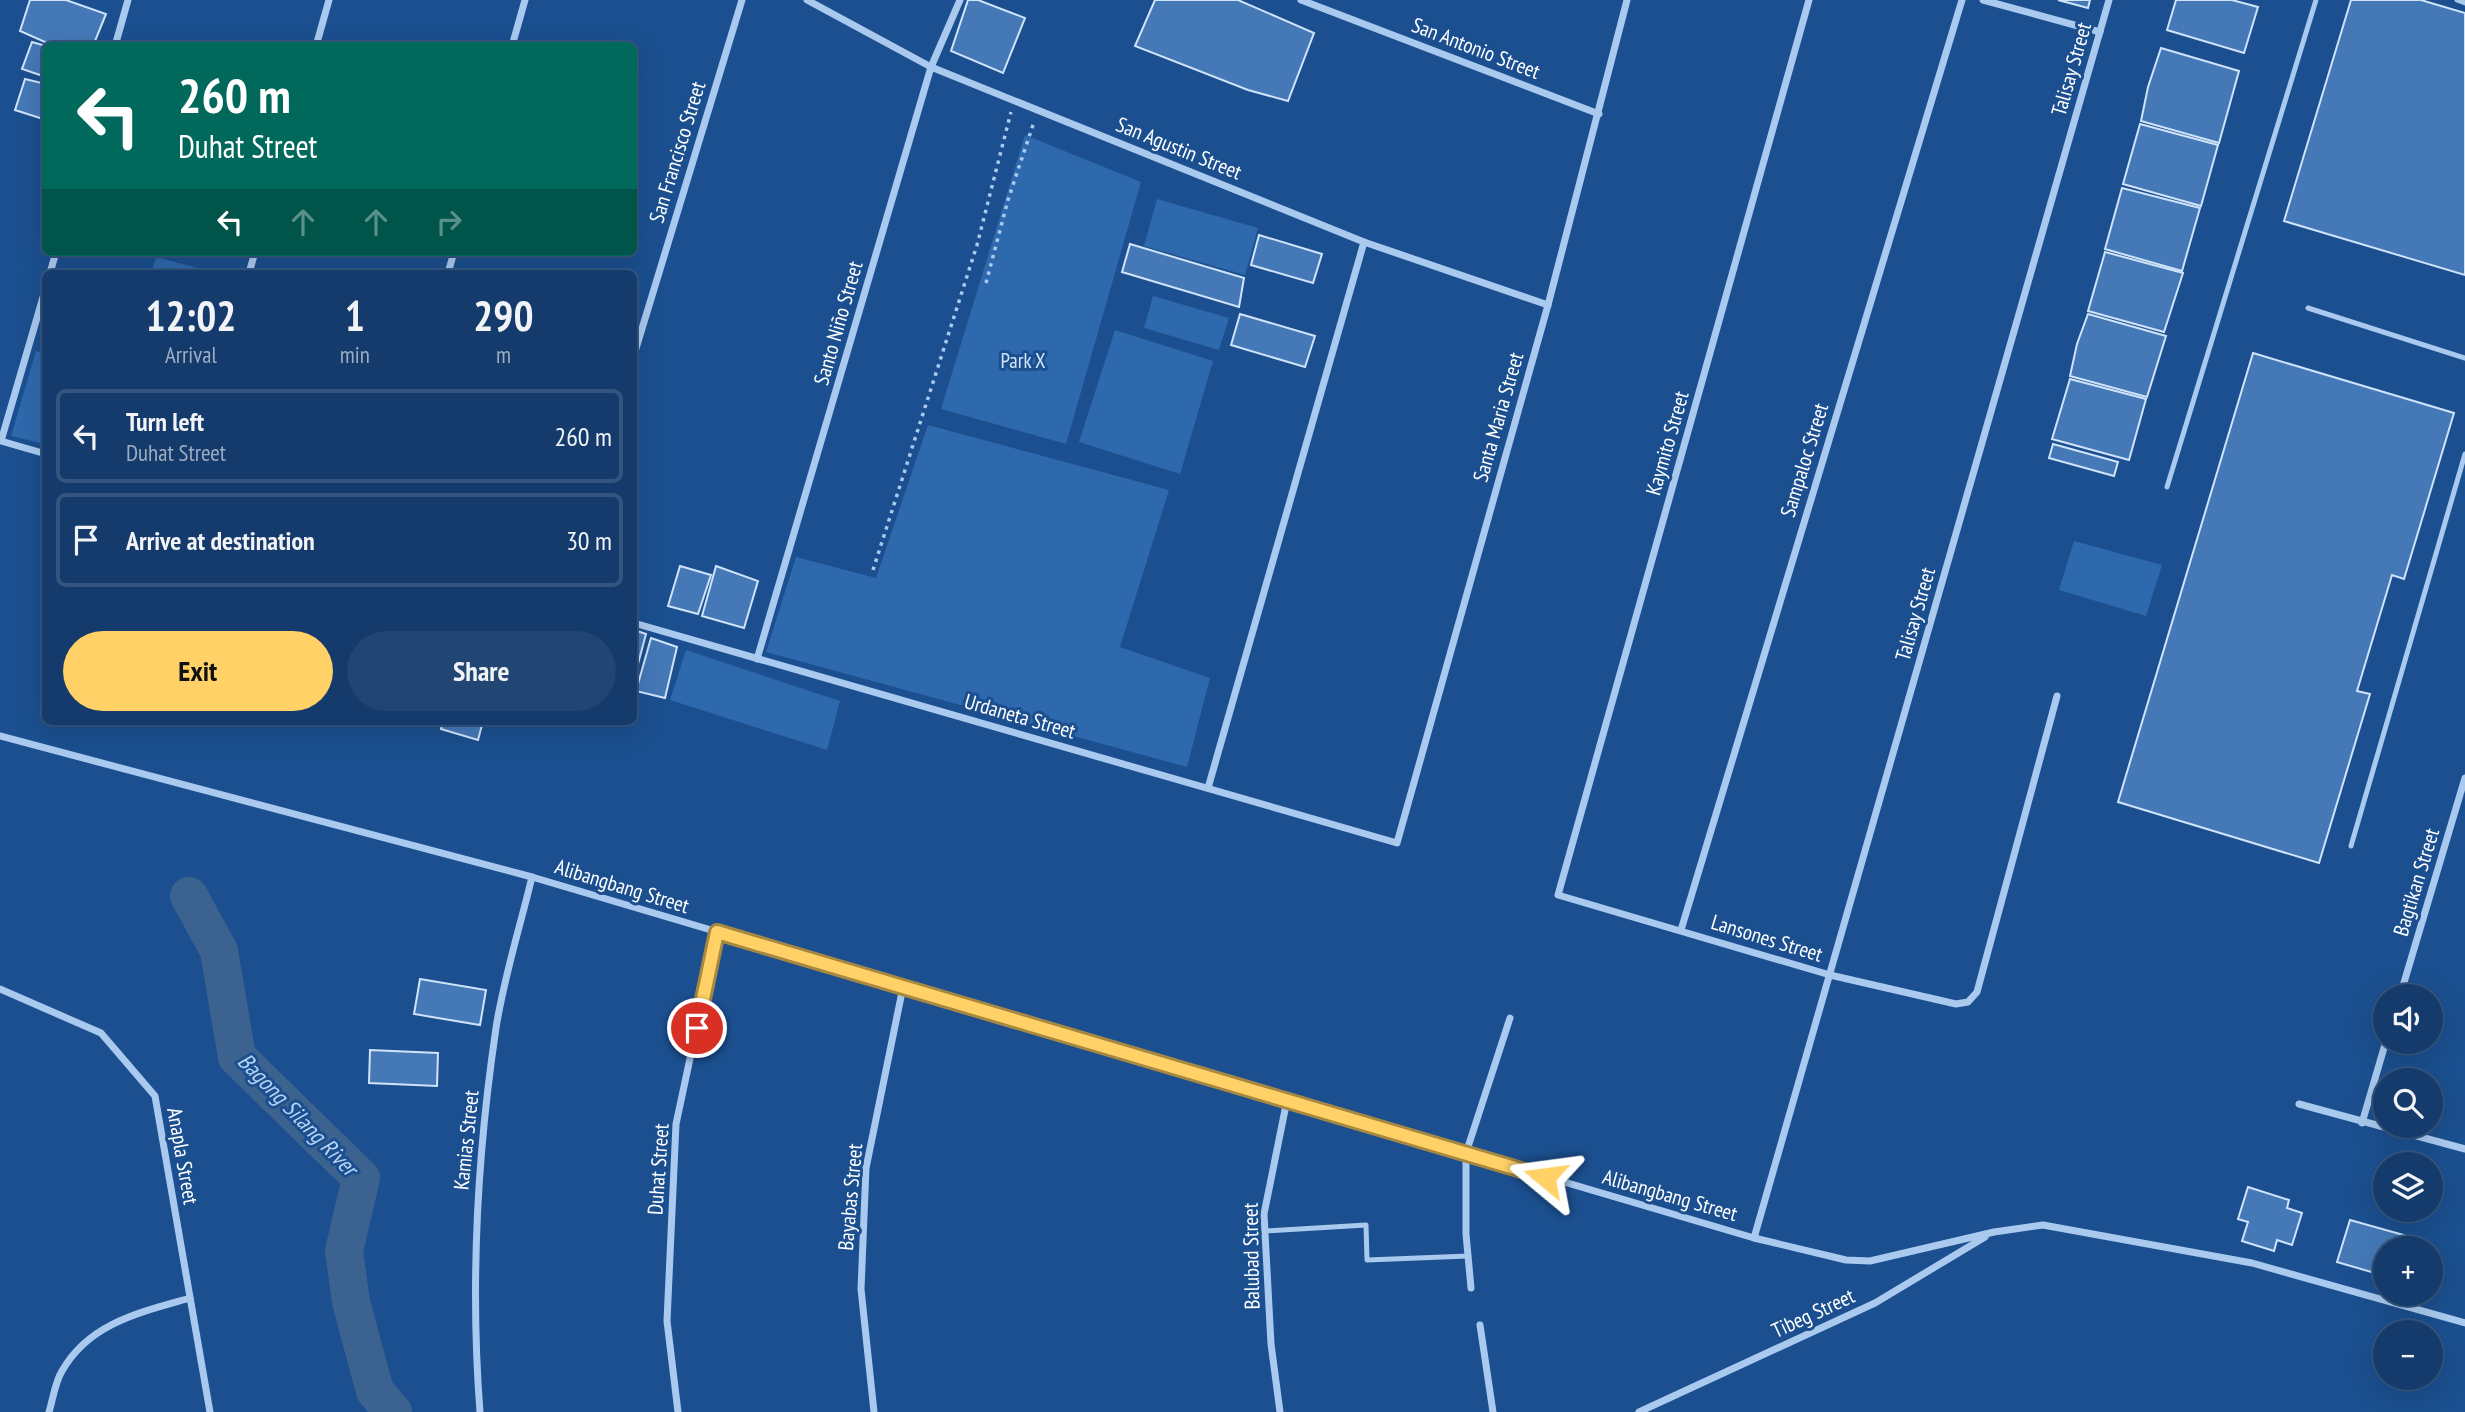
<!DOCTYPE html>
<html lang="en">
<head>
<meta charset="utf-8">
<style>
  body { margin:0; font-family:"PT Sans Narrow",sans-serif; background:#214673; color:#f1f3f6; height:100vh; display:flex; flex-direction:column; font-size:26px; white-space:nowrap }
  * { box-sizing:border-box; margin:0 }
  p { font-size:23px; color:#9dadc1 }
  .icon { flex:none; width:38px; height:38px; fill:none; stroke:currentColor; stroke-width:2; stroke-linecap:round; stroke-linejoin:round }
  .map { position:relative; flex:1; overflow:hidden }
  .side { position:absolute; left:42px; top:270px; width:595px; height:455px; display:flex; flex-direction:column; background:#143b6b; border-radius:10px; box-shadow:0 7px 28px #0002,0 0 0 2px #33557e }
  .side>* { flex:none }
  .top-card { position:absolute; left:42px; top:42px; width:595px; height:214px; border-radius:10px; box-shadow:0 7px 28px #0002,0 0 0 2px #33557e; background:#00695c; color:#fff; overflow:hidden }
  .fabs { position:absolute; left:2373px; top:984px; display:grid; gap:14px }
  .fabs a { display:grid; place-items:center; width:70px; height:70px; border-radius:50%; background:#143b6b; box-shadow:0 7px 28px #0002,0 0 0 2px #33557e; font-size:35px }
  .pin { position:absolute; display:grid; place-items:center; width:60px; height:60px; color:#fff; margin:-30px; border:4px solid #fff; border-radius:50%; box-shadow:0 2px 7px #0007 }
  .me { position:absolute; width:77px; margin:-38px; rotate:286deg; stroke-linejoin:round; filter:drop-shadow(0 0 5px #0008) }
  .turn { display:flex; align-items:center; gap:24px; height:147px; padding:0 21px; font-size:32px }
  .turn .icon { width:91px; height:91px; stroke-width:2.5 }
  .turn b { display:block; font-size:49px; line-height:60px }
  .lanes { display:flex; align-items:center; height:66px; padding:0 21px; background:#0003; justify-content:center; gap:35px; direction:ltr }
  .lanes .off { opacity:.35 }
  .eta { display:flex; justify-content:space-evenly; align-items:center; height:119px; text-align:center }
  .eta b { font-size:42px; font-weight:600; line-height:49px }
  .cta { display:flex; gap:14px; margin-top:auto; padding:14px 21px }
  .cta a { flex:1; height:80px; border-radius:42px; background:#ffd166; color:#111; font-size:28px; font-weight:600; line-height:80px; text-align:center }
  .cta a+a { background:#214673; color:#f1f3f6 }
  ul { padding:0; list-style:none }
  li { display:flex; align-items:center; gap:21px; height:94px; margin:0 14px 10px; padding:0 7px; border:4px solid #33557e; border-radius:10px }
  li div { flex:1 }
  li b { display:block; font-size:26px }
  li em { font-style:normal }
  .map>svg:first-child { display:block }
  .green { fill:#2e69ad }
  .lines { fill:none; stroke-linecap:round; stroke-linejoin:round }
  .river { stroke:#3c6290; stroke-width:38 }
  .building { fill:#4478b7; stroke:#cfe3fa; stroke-width:2 }
  .path { stroke:#a9c9ee; stroke-width:3.5; stroke-dasharray:3.5 5; stroke-linecap:butt }
  .service { stroke:#a9c9ee; stroke-width:5 }
  .minor { stroke:#a9c9ee; stroke-width:7 }
  .route-casing { stroke:#a68842; stroke-width:18 }
  .route { stroke:#ffd166; stroke-width:12 }
  .labels { text-anchor:middle; dominant-baseline:central; stroke-width:6; stroke-linejoin:round; paint-order:stroke }
  .street-label { font-size:21px; fill:#fff; stroke:#1b4f8f }
  .park-label { font-size:21px; fill:#cfe3fa; stroke:#1b4f8f }
  .water-label { font-size:23px; font-style:italic; fill:#b5d3f5; stroke:#1b4f8f }
</style>
</head>
<body>
<div class="map">
<svg width="2465" height="1412" viewBox="0 0 2465 1412">
  <rect width="100%" height="100%" fill="#1b4f8f"/>
  <g class="green">
    <path d="M1025 135 1141 182 1066 444 941 409Z"/>
    <path d="M1157 199 1258 228 1245 275 1144 246Z"/>
    <path d="M156 257 216 273H151Z"/>
    <path d="M1153 296 1229 318 1219 350 1144 328Z"/>
    <path d="M1115 330 1213 361 1180 474 1079 442Z"/>
    <path d="M36 351 45 353V444L11 436Z"/>
    <path d="M928 425 1169 490 1120 647 1210 678 1187 767 766 652 796 557 876 578Z"/>
    <path d="M2074 541 2162 565 2146 616 2059 590Z"/>
    <path d="M686 650 840 701 827 750 670 700Z"/>
  </g>
  <g class="lines">
    <path class="river" d="M189 896 219 951 237 1057 361 1178 344 1251 351 1302 375 1391 393 1412"/>
  </g>
  <g class="building">
    <path d="M30 0H66L106 14 93 46H54L20 31Z"/>
    <path d="M968 0H978L1025 18 1003 73 951 51Z"/>
    <path d="M1155 0H1238L1314 33 1288 101 1248 90 1135 46Z"/>
    <path d="M2058 0H2090L2088 8Z"/>
    <path d="M2176 0H2232L2258 7 2244 53 2167 30Z"/>
    <path d="M2351 0H2421L2465 13V275L2284 221Z"/>
    <path d="M32 42 46 46V77L22 69Z"/>
    <path d="M2161 48 2239 71 2219 143 2141 121 2148 87Z"/>
    <path d="M25 79 46 84V120L15 110Z"/>
    <path d="M2140 124 2218 145 2201 206 2123 184Z"/>
    <path d="M2122 188 2200 208 2182 271 2105 249Z"/>
    <path d="M1259 235 1322 254 1313 283 1251 265Z"/>
    <path d="M1130 244 1244 278 1239 307 1122 272Z"/>
    <path d="M2105 252 2183 273 2164 332 2088 311Z"/>
    <path d="M1240 314 1315 336 1305 367 1231 345Z"/>
    <path d="M2088 314 2166 336 2147 397 2070 376 2077 344Z"/>
    <path d="M2253 353 2454 413 2404 579 2392 575 2357 691 2370 694 2319 863 2118 802Z"/>
    <path d="M2070 379 2146 399 2129 460 2052 439Z"/>
    <path d="M2053 444 2118 462 2114 476 2049 458Z"/>
    <path d="M680 566 711 575 698 614 668 606Z"/>
    <path d="M716 566 758 581 744 628 702 616Z"/>
    <path d="M634 630 646 634 634 679Z"/>
    <path d="M651 638 677 647 665 698 636 691Z"/>
    <path d="M443 721H483L478 740 441 729Z"/>
    <path d="M420 979 486 990 480 1025 414 1014Z"/>
    <path d="M370 1050 438 1053 437 1086 369 1083Z"/>
    <path d="M2248 1187 2289 1200 2287 1208 2302 1213 2292 1245 2277 1240 2274 1251 2242 1241 2248 1222 2238 1219Z"/>
    <path d="M2350 1220 2407 1236 2403 1248H2385V1276L2337 1262Z"/>
  </g>
  <g class="lines">
    <g class="path">
      <path d="M986 283 1008 200 1034 122"/>
      <path d="M873 570 977 245 1011 112"/>
    </g>
    <g class="service">
      <path d="M2457 0 2465 3"/>
      <path d="M2308 308 2465 358"/>
      <path d="M2167 487 2316 0"/>
      <path d="M2351 846 2465 454"/>
      <path d="M1265 1231 1366 1225 1367 1260 1468 1256"/>
    </g>
    <g class="minor">
      <path d="M807 0 931 67 1364 242 1548 305"/>
      <path d="M1301 0 1599 114"/>
      <path d="M1809 0 1558 895 1830 975 1956 1004 1968 1002 1977 992 2057 696"/>
      <path d="M1983 0 2100 32"/>
      <path d="M115 46 128 0"/>
      <path d="M316 46 329 0"/>
      <path d="M512 46 525 0"/>
      <path d="M50 273 56 252"/>
      <path d="M249 273 255 252"/>
      <path d="M448 273 454 252"/>
      <path d="M46 287 1 441 46 454"/>
      <path d="M634 355 742 0"/>
      <path d="M634 623 1397 843 1548 305 1627 0"/>
      <path d="M757 659 931 67 960 0"/>
      <path d="M0 736 532 877 1754 1238 1846 1260 1870 1261 1994 1232 2043 1225 2252 1263 2465 1323"/>
      <path d="M1208 788 1364 242"/>
      <path d="M1681 930 1962 0"/>
      <path d="M0 989 101 1033 155 1096 210 1412"/>
      <path d="M2400 996 2465 778"/>
      <path d="M2299 1104 2465 1149"/>
      <path d="M2362 1123 2386 1041"/>
      <path d="M1754 1238 2109 0"/>
      <path d="M1471 1288 1466 1234V1153L1510 1018"/>
      <path d="M1480 1325 1493 1412"/>
      <path d="M49 1412C53 1399 55 1382 62 1371 89 1323 141 1312 190 1298"/>
      <path d="M480 1412C470 1283 477 1156 496 1028 504 977 520 927 532 877"/>
      <path d="M678 1412 667 1321 676 1124 717 932"/>
      <path d="M874 1412 861 1289 866 1168 903 987"/>
      <path d="M1280 1412 1271 1344 1264 1214 1287 1100"/>
      <path d="M1639 1412 1875 1303 1985 1237"/>
    </g>
  </g>
  <g class="lines">
    <g class="route-casing">
      <path id="route" d="M697 1028 717 932 1545 1177"/>
    </g>
    <use href="#route" class="route"/>
  </g>
  <g class="labels">
    <g class="street-label">
      <text transform="translate(1476 48) rotate(21)">San Antonio Street</text>
      <text transform="translate(2071 69) rotate(-74)">Talisay Street</text>
      <text transform="translate(1179 148) rotate(22)">San Agustin Street</text>
      <text transform="translate(677 152) rotate(-73)">San Francisco Street</text>
      <text transform="translate(838 323) rotate(-74)">Santo Niño Street</text>
      <text transform="translate(1498 417) rotate(-74)">Santa Maria Street</text>
      <text transform="translate(1667 443) rotate(-74)">Kaymito Street</text>
      <text transform="translate(1804 460) rotate(-73)">Sampaloc Street</text>
      <text transform="translate(1915 614) rotate(-74)">Talisay Street</text>
      <text transform="translate(1020 716) rotate(16)">Urdaneta Street</text>
      <text transform="translate(2416 882) rotate(-73)">Bagtikan Street</text>
      <text transform="translate(622 886) rotate(17)">Alibangbang Street</text>
      <text transform="translate(1767 938) rotate(17)">Lansones Street</text>
      <text transform="translate(466 1140) rotate(-84)">Kamias Street</text>
      <text transform="translate(183 1156) rotate(80)">Anapla Street</text>
      <text transform="translate(658 1169) rotate(-86)">Duhat Street</text>
      <text transform="translate(1670 1195) rotate(16)">Alibangbang Street</text>
      <text transform="translate(850 1197) rotate(-85)">Bayabas Street</text>
      <text transform="translate(1251 1256) rotate(-91)">Balubad Street</text>
      <text transform="translate(1813 1313) rotate(-25)">Tibeg Street</text>
    </g>
    <g class="park-label">
      <text x="1023" y="360">Park X</text>
    </g>
    <g class="water-label">
      <text transform="translate(298 1114) rotate(46)">Bagong Silang River</text>
    </g>
  </g>
</svg>
<div class="fabs">
<a><svg class="icon" aria-label="sound" viewBox="0 0 24 24"><path d="M4 9h4l5-4v14l-5-4H4zM17 9q2 3 0 6"/></svg></a>
<a><svg class="icon" aria-label="search" viewBox="0 0 24 24"><circle cx="10" cy="10" r="6"/><path d="M15 15l6 6"/></svg></a>
<a><svg class="icon" aria-label="layers" viewBox="0 0 24 24"><path d="M12 4l9 5-9 5-9-5zM3 14l9 5 9-5"/></svg></a>
<a>+</a>
<a>−</a>
</div>
<div class="pin" style="left:697px;top:1028px;background:#d93025"><svg class="icon" aria-label="arrive" viewBox="0 0 24 24"><path d="M6 21V4h12l-3 4 3 4H6"/></svg></div>
<svg class="me" style="left:1545px;top:1177px" viewBox="-20 -20 40 40"><path d="M0-17L14 15 0 8-14 15z" fill="#ffd166" stroke="#fff" stroke-width="4"/></svg>
<div class="top-card">
<div class="turn"><svg class="icon" aria-label="left" viewBox="0 0 24 24"><path d="M17 20v-9H6M10 6l-5 5 5 5"/></svg><div><b>260 m</b>Duhat Street</div></div>
<div class="lanes"><svg class="icon" aria-label="left" viewBox="0 0 24 24"><path d="M17 20v-9H6M10 6l-5 5 5 5"/></svg><svg class="icon off" aria-label="ahead" viewBox="0 0 24 24"><path d="M12 20V5M6 11l6-6 6 6"/></svg><svg class="icon off" aria-label="ahead" viewBox="0 0 24 24"><path d="M12 20V5M6 11l6-6 6 6"/></svg><svg class="icon off" aria-label="right" viewBox="0 0 24 24"><path d="M7 20v-9h11M14 6l5 5-5 5"/></svg></div>
</div>
<section class="side">
<div class="eta">
<div><b>12:02</b><p>Arrival</p></div>
<div><b>1</b><p>min</p></div>
<div><b>290</b><p>m</p></div>
</div>
<ul>
<li><svg class="icon" aria-label="left" viewBox="0 0 24 24"><path d="M17 20v-9H6M10 6l-5 5 5 5"/></svg><div><b>Turn left</b><p>Duhat Street</p></div><em>260 m</em></li>
<li><svg class="icon" aria-label="arrive" viewBox="0 0 24 24"><path d="M6 21V4h12l-3 4 3 4H6"/></svg><div><b>Arrive at destination</b></div><em>30 m</em></li>
</ul>
<div class="cta"><a>Exit</a><a>Share</a></div>
</section>
</div>
</body>
</html>
